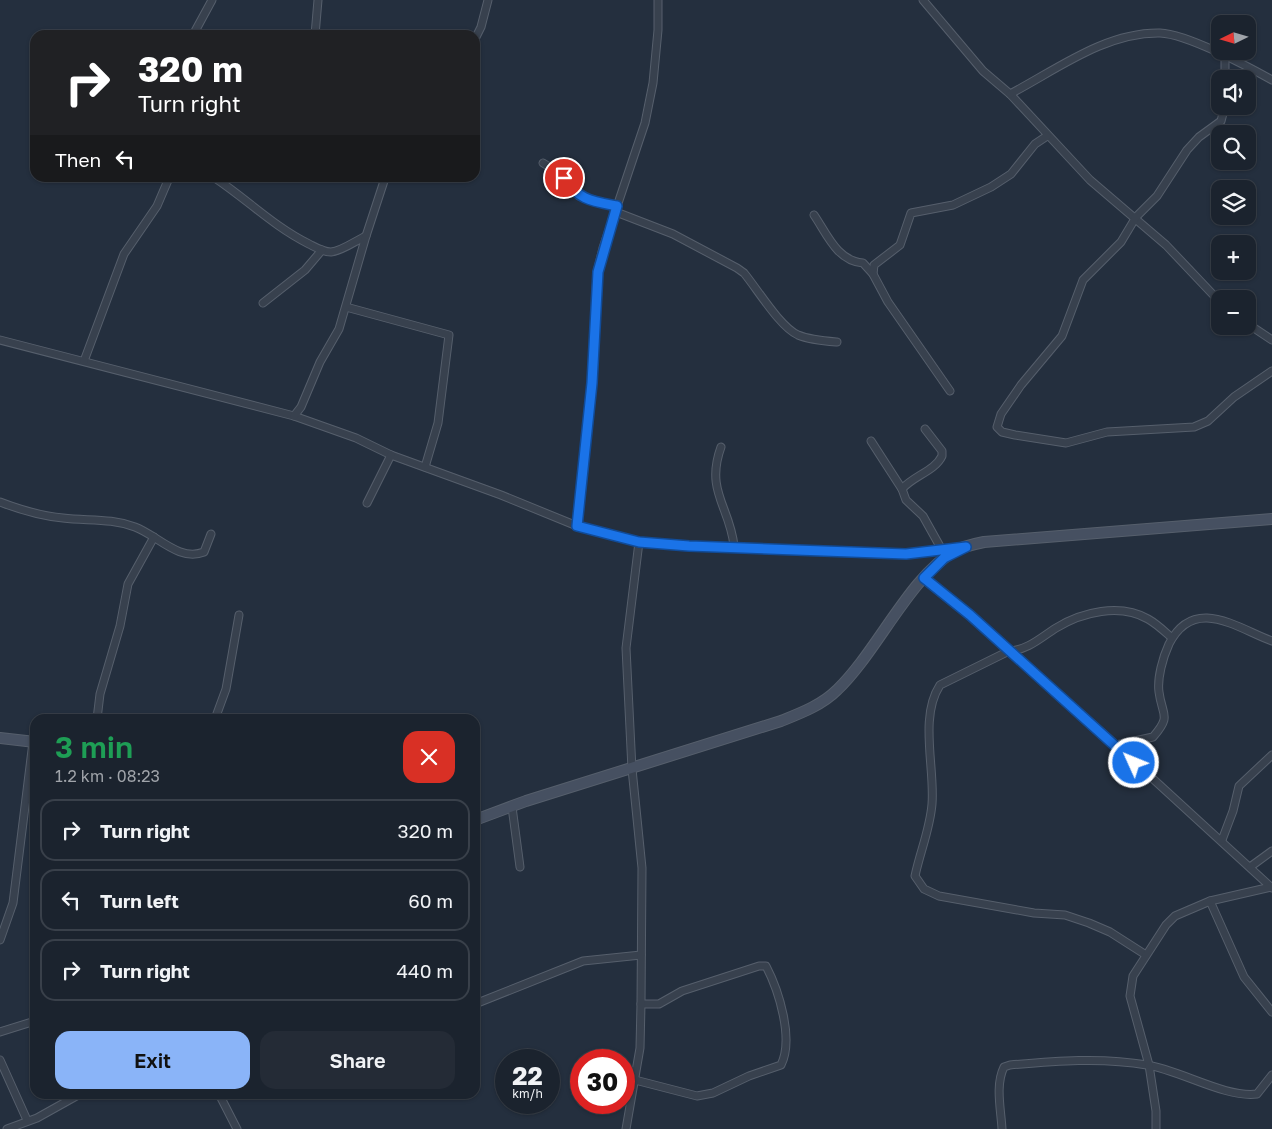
<!DOCTYPE html>
<html lang="en">
<head>
<meta charset="utf-8">
<style>
  body { margin:0; font-family:"Golos Text",sans-serif; background:#242b36; color:#f1f3f6; height:100vh; display:flex; flex-direction:column; font-size:19px; white-space:nowrap }
  * { box-sizing:border-box; margin:0 }
  p { font-size:16px; color:#a0a4aa }
  .icon { flex:none; width:28px; height:28px; fill:none; stroke:currentColor; stroke-width:2; stroke-linecap:round; stroke-linejoin:round }
  .map { position:relative; flex:1; overflow:hidden }
  .side { position:absolute; left:30px; top:714px; width:450px; height:385px; display:flex; flex-direction:column; background:#1b232e; border-radius:15px; box-shadow:0 1px 4px #0004,0 0 0 1px #39404a }
  .side>* { flex:none }
  .guide { position:absolute; left:30px; top:30px; width:450px; height:152px; border-radius:15px; box-shadow:0 1px 4px #0004,0 0 0 1px #39404a; background:#202124; color:#fff; overflow:hidden }
  .needle { width:32px; rotate:265deg }
  .fabs { position:absolute; left:1211px; top:15px; display:grid; gap:10px }
  .fabs a { display:grid; place-items:center; width:45px; height:45px; border-radius:10px; background:#1b232e; box-shadow:0 1px 4px #0004,0 0 0 1px #39404a; font-size:25px }
  .speed { position:absolute; left:495px; top:1049px; display:flex; gap:10px; font-size:25px; font-weight:700; text-align:center }
  .speed>* { display:grid; place-content:center; width:65px; height:65px; border-radius:50%; background:#1b232e; box-shadow:0 1px 4px #0004,0 0 0 1px #39404a; line-height:1 }
  .speed small { font-size:12px; font-weight:400 }
  .speed .limit { border:8px solid #d22; background:#fff; color:#111 }
  .pin { position:absolute; display:grid; place-items:center; width:42px; height:42px; color:#fff; margin:-21px; border:2px solid #fff; border-radius:50%; box-shadow:0 1px 5px #0007 }
  .me { position:absolute; width:55px; margin:-28px; rotate:314deg; stroke-linejoin:round; filter:drop-shadow(0 0 4px #0008) }
  .turn { display:flex; align-items:center; gap:18px; height:105px; padding:0 25px; font-size:22px }
  .turn .icon { width:65px; height:65px; stroke-width:2.5 }
  .turn b { display:block; font-size:35px; line-height:42px }
  .then { display:flex; align-items:center; height:48px; padding:0 25px; background:#0003; gap:10px; font-size:19px }
  .round { display:grid; place-items:center; flex:none; width:52px; height:52px; border-radius:15px; background:#242b36 }
  .overview { display:flex; align-items:center; justify-content:space-between; height:85px; padding:0 25px }
  h1 { font-size:30px; font-weight:600; line-height:38px; color:#1e9e55 }
  .button { display:flex; gap:10px; margin-top:auto; padding:10px 25px }
  .button a { flex:1; height:58px; border-radius:15px; background:#8ab4f8; color:#111; font-size:20px; font-weight:600; line-height:58px; text-align:center }
  .button a+a { background:#242b36; color:#f1f3f6 }
  ul { padding:0; list-style:none }
  li { display:flex; align-items:center; gap:15px; height:62px; margin:0 10px 8px; padding:0 15px; border:2px solid #39404a; border-radius:15px }
  li div { flex:1 }
  li b { display:block; font-size:19px }
  li em { font-style:normal }
  .map>svg:first-child { display:block }
  .lines { fill:none; stroke-linecap:round; stroke-linejoin:round }
  .street-casing { stroke:#565f6c; stroke-width:9 }
  .secondary-casing { stroke:#565f6c; stroke-width:12 }
  .street { stroke:#38414e; stroke-width:7 }
  .secondary { stroke:#465061; stroke-width:10 }
  .route-casing { stroke:#114b97; stroke-width:12 }
  .route { stroke:#1a73e8; stroke-width:9 }
</style>
</head>
<body>
<div class="map">
<svg width="1272" height="1129" viewBox="0 0 1272 1129">
  <rect width="100%" height="100%" fill="#242f3e"/>
  <g class="lines">
    <g class="street-casing">
      <g id="street">
        <path d="M923 0 983 71 1010 94 1090 180 1166 245 1220 302"/>
        <path d="M193 35 212 0"/>
        <path d="M315 35 318 0"/>
        <path d="M475 39 481 27 488 0"/>
        <path d="M1225 57V79"/>
        <path d="M1010 94C1056 70 1105 32 1160 33 1187 34 1247 66 1272 80"/>
        <path d="M1225 106 1221 121 1199 137 1187 150 1157 196 1136 217 1121 242 1083 280 1062 336 1021 385 1001 414 997 427 1002 432 1015 435 1066 443 1107 432 1194 427 1208 421 1234 397 1272 371"/>
        <path d="M543 163 558 172 579 196 617 206"/>
        <path d="M215 178C248 200 273 226 309 244 315 247 323 252 331 252 342 251 355 241 366 236"/>
        <path d="M616 212 673 234 737 268 744 273C758 290 780 327 798 335 810 340 824 341 837 342"/>
        <path d="M814 215C827 234 837 261 863 263L873 274"/>
        <path d="M263 303 305 270 322 250"/>
        <path d="M346 307 449 335 438 423 425 467"/>
        <path d="M1248 324 1272 340"/>
        <path d="M0 340 294 416 356 438 391 455 501 495 577 526 639 542 689 546 906 554 958 548"/>
        <path d="M84 361 124 254 157 206 169 178"/>
        <path d="M950 391 888 302 873 274 874 265 900 245 911 213 953 205 991 187 1011 174 1035 144 1047 136"/>
        <path d="M294 416 301 407 320 362 339 329 366 236 385 178"/>
        <path d="M925 429 942 451V456C935 471 913 476 902 489L906 500 923 516 942 550"/>
        <path d="M871 441 902 489"/>
        <path d="M721 447C705 491 730 507 734 546"/>
        <path d="M0 502C21 510 41 516 63 518 88 521 111 518 135 527 157 535 179 562 204 552L211 534"/>
        <path d="M367 503 391 455"/>
        <path d="M577 526 592 383 597 272 603 248 645 123 653 83 658 30V0"/>
        <path d="M924 578 970 615 1116 745 1272 888"/>
        <path d="M97 719 100 694 120 626 128 584 154 537"/>
        <path d="M215 719 226 689 239 615"/>
        <path d="M1116 745 1153 737C1172 715 1162 716 1159 692 1157 678 1163 657 1169 644 1194 595 1237 628 1272 641"/>
        <path d="M512 807 520 867"/>
        <path d="M1222 840 1233 811 1239 786 1272 755"/>
        <path d="M1250 867 1272 851"/>
        <path d="M1210 901 1244 977 1272 1012"/>
        <path d="M0 940 13 903 33 742"/>
        <path d="M1146 955 1110 932 1089 923 1065 915 1034 913 939 896 924 889 915 876C920 852 930 829 932 804 935 768 919 717 940 685L1009 651C1028 650 1040 638 1056 628 1082 612 1120 603 1148 619 1157 624 1164 631 1172 638"/>
        <path d="M475 1004 583 961 641 955"/>
        <path d="M0 1032 35 1021"/>
        <path d="M0 1060 27 1120"/>
        <path d="M635 1080 697 1096 713 1093 749 1076 781 1065C794 1039 779 991 766 966H759L682 991 659 1004H641"/>
        <path d="M219 1094 237 1129"/>
        <path d="M7 1129 37 1118 80 1094"/>
        <path d="M626 1129 640 1048 641 1004 642 868 632 769 626 648 639 542"/>
        <path d="M1002 1129C1001 1110 995 1085 1004 1067L1010 1065C1055 1061 1102 1057 1147 1065 1180 1070 1225 1098 1257 1094L1272 1075"/>
        <path d="M1156 1129V1111L1149 1065 1130 996 1133 976 1166 925 1175 916 1210 901 1271 887"/>
      </g>
    </g>
    <g class="secondary-casing">
      <g id="secondary">
        <path d="M0 738 35 742"/>
        <path d="M475 820 526 801 781 721C801 713 822 705 837 690 877 652 910 576 955 551 964 546 974 544 984 542L1272 519"/>
      </g>
    </g>
    <use href="#street" class="street"/>
    <use href="#secondary" class="secondary"/>
  </g>
  <g class="lines">
    <g class="route-casing">
      <path id="route" d="M564 178C579 200 591 201 617 206L598 272 592 383 577 526 639 542 689 546 906 554 966 547 944 558 924 578 970 615 1134 763"/>
    </g>
    <use href="#route" class="route"/>
  </g>
</svg>
<div class="fabs">
<a><svg class="needle" viewBox="-14 -14 28 28"><path d="M0-13l5 13h-10z" fill="#e53935"/><path d="M0 13l5-13h-10z" fill="#a0a4aa"/></svg></a>
<a><svg class="icon" aria-label="sound" viewBox="0 0 24 24"><path d="M4 9h4l5-4v14l-5-4H4zM17 9q2 3 0 6"/></svg></a>
<a><svg class="icon" aria-label="search" viewBox="0 0 24 24"><circle cx="10" cy="10" r="6"/><path d="M15 15l6 6"/></svg></a>
<a><svg class="icon" aria-label="layers" viewBox="0 0 24 24"><path d="M12 4l9 5-9 5-9-5zM3 14l9 5 9-5"/></svg></a>
<a>+</a>
<a>−</a>
</div>
<div class="speed"><div>22<small>km/h</small></div><div class="limit">30</div></div>
<div class="pin" style="left:564px;top:178px;background:#d93025"><svg class="icon" aria-label="arrive" viewBox="0 0 24 24"><path d="M6 21V4h12l-3 4 3 4H6"/></svg></div>
<svg class="me" style="left:1134px;top:763px" viewBox="-20 -20 40 40"><circle r="17" fill="#1a73e8" stroke="#fff" stroke-width="3"/><path d="M0-11L8 9 0 5-8 9z" fill="#fff"/></svg>
<div class="guide">
<div class="turn"><svg class="icon" aria-label="right" viewBox="0 0 24 24"><path d="M7 20v-9h11M14 6l5 5-5 5"/></svg><div><b>320 m</b>Turn right</div></div>
<div class="then">Then<svg class="icon" aria-label="left" viewBox="0 0 24 24"><path d="M17 20v-9H6M10 6l-5 5 5 5"/></svg></div>
</div>
<section class="side">
<div class="overview"><div><h1>3 min</h1><p>1.2 km · 08:23</p></div><a class="round" style="background:#d93025;color:#fff"><svg class="icon" aria-label="close" viewBox="0 0 24 24"><path d="M6 6l12 12M18 6L6 18"/></svg></a></div>
<ul>
<li><svg class="icon" aria-label="right" viewBox="0 0 24 24"><path d="M7 20v-9h11M14 6l5 5-5 5"/></svg><div><b>Turn right</b></div><em>320 m</em></li>
<li><svg class="icon" aria-label="left" viewBox="0 0 24 24"><path d="M17 20v-9H6M10 6l-5 5 5 5"/></svg><div><b>Turn left</b></div><em>60 m</em></li>
<li><svg class="icon" aria-label="right" viewBox="0 0 24 24"><path d="M7 20v-9h11M14 6l5 5-5 5"/></svg><div><b>Turn right</b></div><em>440 m</em></li>
</ul>
<div class="button"><a>Exit</a><a>Share</a></div>
</section>
</div>
</body>
</html>
